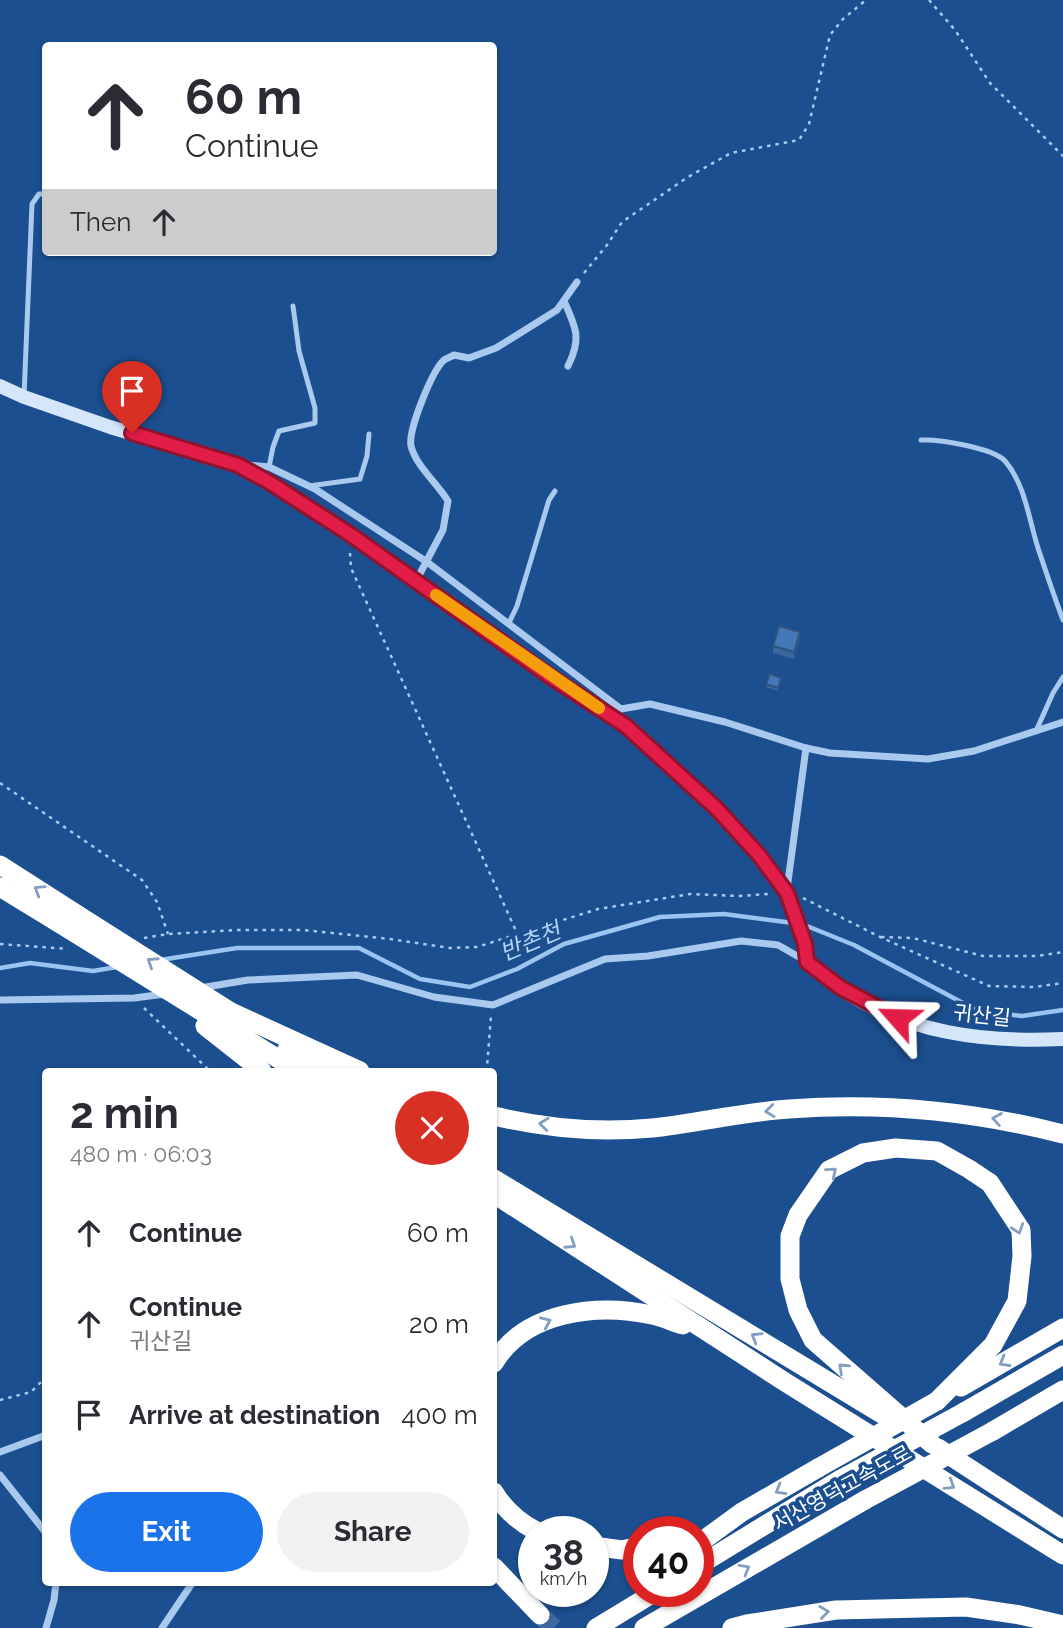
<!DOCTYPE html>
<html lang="en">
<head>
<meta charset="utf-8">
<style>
  body { margin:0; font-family:Raleway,"Noto Sans KR",sans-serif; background:#f2f2f3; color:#2b2b33; height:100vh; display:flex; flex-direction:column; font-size:26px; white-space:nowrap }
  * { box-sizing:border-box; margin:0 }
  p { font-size:23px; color:#7c7c81 }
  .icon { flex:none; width:38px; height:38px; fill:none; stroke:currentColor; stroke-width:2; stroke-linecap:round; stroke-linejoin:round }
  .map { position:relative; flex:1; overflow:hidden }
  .drawer { position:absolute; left:42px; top:1068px; width:455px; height:518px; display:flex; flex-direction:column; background:#fff; border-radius:7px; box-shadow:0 2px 5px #0004 }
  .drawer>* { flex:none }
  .banner { position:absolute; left:42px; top:42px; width:455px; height:214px; border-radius:7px; box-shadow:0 2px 5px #0004; background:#fff; color:#2b2b33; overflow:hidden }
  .speed { position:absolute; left:518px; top:1516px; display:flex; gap:14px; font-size:35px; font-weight:700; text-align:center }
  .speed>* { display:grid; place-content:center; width:91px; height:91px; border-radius:50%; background:#fff; box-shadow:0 2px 5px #0004; line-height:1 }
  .speed small { font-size:18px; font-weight:400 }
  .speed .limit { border:10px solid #d22; background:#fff; color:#111 }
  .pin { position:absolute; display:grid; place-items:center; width:60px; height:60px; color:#fff; margin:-72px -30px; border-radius:50% 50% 50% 0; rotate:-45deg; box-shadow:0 0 7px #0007 }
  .pin .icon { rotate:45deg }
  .me { position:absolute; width:77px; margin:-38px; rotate:295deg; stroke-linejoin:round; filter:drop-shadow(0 0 5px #0008) }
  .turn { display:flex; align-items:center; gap:24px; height:147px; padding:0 28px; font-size:32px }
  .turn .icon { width:91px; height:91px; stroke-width:2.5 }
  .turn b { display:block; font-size:49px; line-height:60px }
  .then { display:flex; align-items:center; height:66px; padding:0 28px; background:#0003; gap:14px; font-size:26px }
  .round { display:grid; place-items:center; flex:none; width:74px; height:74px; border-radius:37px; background:#f2f2f3 }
  .summary { display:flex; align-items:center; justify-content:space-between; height:119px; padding:0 28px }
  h1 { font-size:42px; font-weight:700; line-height:52px }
  .button { display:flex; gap:14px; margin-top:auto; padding:14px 28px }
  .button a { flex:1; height:80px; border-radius:42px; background:#1a73e8; color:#fff; font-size:28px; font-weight:700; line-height:80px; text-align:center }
  .button a+a { background:#f2f2f3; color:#2b2b33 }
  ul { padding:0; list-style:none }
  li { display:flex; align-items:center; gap:21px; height:91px; padding:0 28px }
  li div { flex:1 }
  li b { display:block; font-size:26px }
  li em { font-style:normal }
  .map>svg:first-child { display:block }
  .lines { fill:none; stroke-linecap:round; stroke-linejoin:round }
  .stream { stroke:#9cc4f0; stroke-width:4.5 }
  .highway-tunnel { stroke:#3d69a0; stroke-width:19; stroke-dasharray:19 10; stroke-linecap:butt }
  .path { stroke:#a9c9ee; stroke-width:2.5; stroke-dasharray:3.5 5; stroke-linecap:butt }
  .lane { stroke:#a9c9ee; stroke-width:5 }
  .street { stroke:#a9c9ee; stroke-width:7 }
  .secondary { stroke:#d6e6fa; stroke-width:14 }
  .highway { stroke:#fff; stroke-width:19 }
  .highway-bridge { stroke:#fff; stroke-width:19 }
  .wall { fill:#3a679d }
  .shaded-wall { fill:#305480 }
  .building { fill:#4478b7; stroke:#305480; stroke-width:2 }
  .oneway { stroke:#829ec1 }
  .route-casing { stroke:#92132f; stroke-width:18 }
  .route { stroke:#e11d48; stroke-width:12 }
  .slow { stroke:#f59e0b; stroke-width:12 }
  .labels { text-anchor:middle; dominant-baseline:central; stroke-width:7; stroke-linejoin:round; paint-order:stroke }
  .street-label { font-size:21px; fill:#fff; stroke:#1b4f8f }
  .water-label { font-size:23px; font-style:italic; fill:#b5d3f5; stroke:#1b4f8f }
</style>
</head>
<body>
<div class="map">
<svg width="1063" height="1628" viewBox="0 0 1063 1628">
  <rect width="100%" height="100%" fill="#1b4f8f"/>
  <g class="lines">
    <g class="stream">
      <path d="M802 924 854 945 978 1011 1022 1016 1063 1010"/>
      <path d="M160 960 237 948H359L420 979 470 987 517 969 564 944 660 917 724 914 793 923"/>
      <path d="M0 968 30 963 93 971 117 967"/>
    </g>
    <path class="highway-tunnel" d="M540 1615 554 1628"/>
    <g class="path">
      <path d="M929 0 955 30 990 83 1063 156"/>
      <path d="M584 273 607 245 622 222 688 177 731 153 799 140 809 124 830 35 843 19 866 0"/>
      <path d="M350 553 351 568 517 933"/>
      <path d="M0 783 142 880 157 902 168 934"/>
      <path d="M803 898 878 936 989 986 1035 987 1063 983"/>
      <path d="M881 937 913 938 983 956H1037L1063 952"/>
      <path d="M144 938 168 934 238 930H303L390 939 450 948 477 947 598 909 690 894 738 896 769 894"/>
      <path d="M0 944 68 949"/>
      <path d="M144 1008 210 1071"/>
      <path d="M484 1071 487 1067 491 1016"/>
      <path d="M0 1400 31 1392 46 1377"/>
    </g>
    <g class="lane">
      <path d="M24 396 32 204 39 194H46"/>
      <path d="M921 440C939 439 993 448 1005 461 1025 484 1029 520 1038 548 1046 572 1054 596 1063 620"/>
      <path d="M269 467 273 447 279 431 315 423V408L299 351 293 306"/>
      <path d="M309 486 360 479 367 456 369 434"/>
      <path d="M509 623 517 606 549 500 555 491"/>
      <path d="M1036 731 1053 693 1063 677"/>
    </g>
    <g class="street">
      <path d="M564 301C576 328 582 338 568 366"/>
      <path d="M247 465 269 467 315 489 427 562 621 709"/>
      <path d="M416 581 443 530 448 501C437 483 416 466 411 446 408 430 432 371 444 360 447 358 451 357 454 355L469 358 496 348 557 310 577 282"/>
      <path d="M611 717 621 709 650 704 725 722 806 748 830 753 928 759 974 751 1063 722"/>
      <path d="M787 889 806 748"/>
      <path d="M200 988 248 980 357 975 434 997 493 1005 605 959 648 956 741 941 778 945 806 961"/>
      <path d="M0 1000 134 998 165 994"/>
      <path d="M0 1452 46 1435"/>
      <path d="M0 1475 46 1533"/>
      <path d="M46 1628 54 1600 56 1582"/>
      <path d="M162 1628 193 1582"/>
    </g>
    <path class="secondary" d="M0 386 24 397 110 427 238 465 269 482 350 535 551 677 626 726 717 809 759 855 787 893 805 944 807 962C818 971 829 980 841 989 907 1033 985 1043 1063 1039"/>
    <g class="highway">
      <path d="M0 865 78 915"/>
      <path d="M0 887 57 922"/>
      <path d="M231 1012 360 1071"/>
      <path d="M287 1049 322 1071"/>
      <path d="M494 1116C544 1128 600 1133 652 1128 698 1123 743 1112 789 1109 882 1102 973 1111 1063 1134"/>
      <path d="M494 1179 882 1414"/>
      <path d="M494 1194 785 1382 1063 1555"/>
      <path d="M494 1363C525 1311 597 1303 652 1315 662 1317 673 1322 683 1325"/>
      <path d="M961 1387 1063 1328"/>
      <path d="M964 1412 1063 1355"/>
      <path d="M993 1431 1063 1390"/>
      <path d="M932 1444 813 1340 798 1310 790 1279V1236L798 1215 829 1170 863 1153 896 1148 937 1151 969 1169 990 1183 1021 1230 1022 1256 1017 1301 993 1345 937 1401"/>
      <path d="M938 1448 1063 1529"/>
      <path d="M494 1492C504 1509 519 1522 536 1531"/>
      <path d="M698 1544 742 1512 818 1468"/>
      <path d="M593 1546 622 1550 639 1546"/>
      <path d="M698 1566 839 1480"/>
      <path d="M494 1567 540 1615"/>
      <path d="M596 1628 657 1591"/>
      <path d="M644 1628 865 1500"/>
      <path d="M732 1628 747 1624 836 1610 966 1607 1020 1615 1063 1625"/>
    </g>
    <g class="highway-bridge">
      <path d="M78 915 231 1012"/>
      <path d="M57 922 298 1071"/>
      <path d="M205 1026 262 1071"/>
      <path d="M818 1468 937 1401"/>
      <path d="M839 1480 964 1412"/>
      <path d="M865 1500 993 1431"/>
    </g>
  </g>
  <g class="wall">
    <path d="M800 639 794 659 773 653V646Z"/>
    <path d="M781 681 778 691 766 687V684Z"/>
  </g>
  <path class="shaded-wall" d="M800 632V639L794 659V652Z"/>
  <g class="building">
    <path d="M779 626 800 632 794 652 773 646Z"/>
    <path d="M770 674 781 678 778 688 766 684Z"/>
  </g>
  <defs><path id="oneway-chevron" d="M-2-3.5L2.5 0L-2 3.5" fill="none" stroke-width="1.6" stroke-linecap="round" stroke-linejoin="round" transform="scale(1.75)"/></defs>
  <g class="oneway">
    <use href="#oneway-chevron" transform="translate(39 890) rotate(-148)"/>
    <use href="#oneway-chevron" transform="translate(152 962) rotate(-147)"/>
    <use href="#oneway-chevron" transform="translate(770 1111) rotate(173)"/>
    <use href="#oneway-chevron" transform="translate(997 1119) rotate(-171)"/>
    <use href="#oneway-chevron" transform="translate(544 1124) rotate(-174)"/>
    <use href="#oneway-chevron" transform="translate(832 1172) rotate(-40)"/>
    <use href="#oneway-chevron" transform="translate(1018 1229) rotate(71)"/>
    <use href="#oneway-chevron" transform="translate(571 1244) rotate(33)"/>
    <use href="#oneway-chevron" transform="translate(546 1322) rotate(-24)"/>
    <use href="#oneway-chevron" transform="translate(756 1337) rotate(-149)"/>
    <use href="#oneway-chevron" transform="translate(1004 1362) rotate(150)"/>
    <use href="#oneway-chevron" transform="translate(843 1368) rotate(-137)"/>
    <use href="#oneway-chevron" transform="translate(950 1485) rotate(32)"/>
    <use href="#oneway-chevron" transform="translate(780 1490) rotate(150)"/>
    <use href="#oneway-chevron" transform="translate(745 1569) rotate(-30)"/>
    <use href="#oneway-chevron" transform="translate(824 1612) rotate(-8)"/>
  </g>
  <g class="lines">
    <g class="route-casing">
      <path id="route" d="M132 433 238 465 269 482 351 535 551 677 626 726 717 809 759 855 787 893 805 944 807 962 841 988 898 1018"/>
    </g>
    <use href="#route" class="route"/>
    <path class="slow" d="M436 595 599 708"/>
  </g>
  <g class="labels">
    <g class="street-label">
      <text transform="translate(982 1015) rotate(6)">귀산길</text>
      <text transform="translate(842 1488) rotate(-29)">서산영덕고속도로</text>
    </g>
    <g class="water-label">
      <text transform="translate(530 941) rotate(-23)">반촌천</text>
    </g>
  </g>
</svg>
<div class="speed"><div>38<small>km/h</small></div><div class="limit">40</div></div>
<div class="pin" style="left:132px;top:433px;background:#d93025"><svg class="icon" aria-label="arrive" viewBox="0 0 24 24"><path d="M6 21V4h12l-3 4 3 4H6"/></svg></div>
<svg class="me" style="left:898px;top:1018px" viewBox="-20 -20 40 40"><path d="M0-17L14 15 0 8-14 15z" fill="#e11d48" stroke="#fff" stroke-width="4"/></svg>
<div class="banner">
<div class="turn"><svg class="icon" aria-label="ahead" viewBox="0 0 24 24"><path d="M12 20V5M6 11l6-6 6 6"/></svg><div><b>60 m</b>Continue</div></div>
<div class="then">Then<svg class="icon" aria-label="ahead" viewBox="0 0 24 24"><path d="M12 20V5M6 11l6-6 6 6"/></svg></div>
</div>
<section class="drawer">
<div class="summary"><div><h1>2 min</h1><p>480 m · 06:03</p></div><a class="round" style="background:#d93025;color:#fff"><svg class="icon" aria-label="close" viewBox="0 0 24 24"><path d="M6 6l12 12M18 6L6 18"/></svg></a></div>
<ul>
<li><svg class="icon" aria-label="ahead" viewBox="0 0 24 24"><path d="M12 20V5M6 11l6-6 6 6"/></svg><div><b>Continue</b></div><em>60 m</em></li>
<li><svg class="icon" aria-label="ahead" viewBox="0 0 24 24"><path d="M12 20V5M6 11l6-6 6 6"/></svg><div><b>Continue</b><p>귀산길</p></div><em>20 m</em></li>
<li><svg class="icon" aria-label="arrive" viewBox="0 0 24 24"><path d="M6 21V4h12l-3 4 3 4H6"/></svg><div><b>Arrive at destination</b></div><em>400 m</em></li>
</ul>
<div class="button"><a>Exit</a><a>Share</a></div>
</section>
</div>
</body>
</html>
